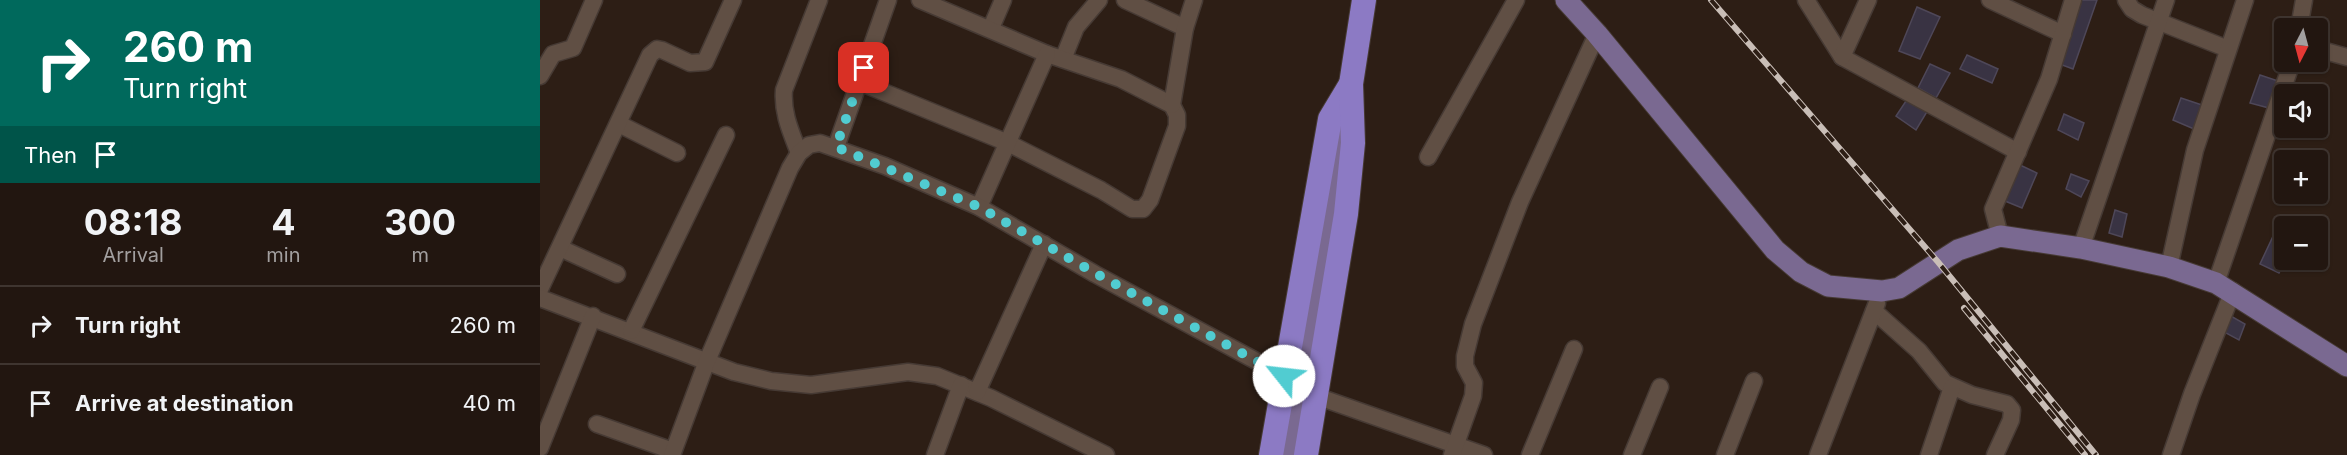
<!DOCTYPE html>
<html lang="en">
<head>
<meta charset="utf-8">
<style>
  body { margin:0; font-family:Inter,sans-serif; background:#2e231e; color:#f1f3f6; height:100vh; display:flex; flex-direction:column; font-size:22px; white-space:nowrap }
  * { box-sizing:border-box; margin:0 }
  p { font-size:20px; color:#a29f9f }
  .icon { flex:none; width:33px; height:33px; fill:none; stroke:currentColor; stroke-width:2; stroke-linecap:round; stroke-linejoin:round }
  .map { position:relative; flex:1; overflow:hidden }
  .side { display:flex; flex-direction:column; background:#221610; width:540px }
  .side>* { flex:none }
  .top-card { background:#00695c; color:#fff; overflow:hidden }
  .needle { width:39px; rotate:186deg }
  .tools { position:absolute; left:1734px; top:18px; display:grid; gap:12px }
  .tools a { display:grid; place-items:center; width:54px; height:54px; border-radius:6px; background:#221610; box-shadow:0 2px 4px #0004,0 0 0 2px #3f3530; font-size:30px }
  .pin { position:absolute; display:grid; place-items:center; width:51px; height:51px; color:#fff; margin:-26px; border-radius:12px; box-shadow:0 3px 9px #0006 }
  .me { position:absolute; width:66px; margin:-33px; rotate:299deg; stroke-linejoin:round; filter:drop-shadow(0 0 4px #0008) }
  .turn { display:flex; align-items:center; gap:21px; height:126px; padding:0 24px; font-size:27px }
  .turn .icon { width:78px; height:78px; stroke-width:2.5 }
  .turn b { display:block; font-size:42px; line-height:51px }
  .then { display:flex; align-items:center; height:57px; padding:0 24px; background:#0003; gap:12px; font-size:22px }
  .eta { display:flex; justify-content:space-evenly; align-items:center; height:102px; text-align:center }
  .eta b { font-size:36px; font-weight:700; line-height:42px }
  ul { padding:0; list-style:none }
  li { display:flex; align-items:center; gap:18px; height:78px; padding:0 24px; border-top:2px solid #3f3530 }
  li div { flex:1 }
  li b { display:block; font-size:22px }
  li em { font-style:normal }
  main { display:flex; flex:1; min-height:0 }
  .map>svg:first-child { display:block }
  .building { fill:#393343; stroke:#4e4758; stroke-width:1.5 }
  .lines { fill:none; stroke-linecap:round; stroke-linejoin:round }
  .minor-casing { stroke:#463a34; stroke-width:19 }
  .major-casing { stroke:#463a34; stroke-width:23 }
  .highway-casing { stroke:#463a34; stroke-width:26 }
  .minor { stroke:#604f44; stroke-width:16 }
  .major { stroke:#7a6991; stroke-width:21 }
  .highway { stroke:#8c7ac4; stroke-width:24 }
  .rail-casing { stroke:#c9beb7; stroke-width:6 }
  .rail { stroke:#2d1e15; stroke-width:4; stroke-dasharray:11; stroke-linecap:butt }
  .route { stroke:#51ccd1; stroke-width:10; stroke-dasharray:0 18 }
</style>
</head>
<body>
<main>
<section class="side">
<div class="top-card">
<div class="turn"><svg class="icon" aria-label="right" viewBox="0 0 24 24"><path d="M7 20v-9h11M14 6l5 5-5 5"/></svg><div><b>260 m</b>Turn right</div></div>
<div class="then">Then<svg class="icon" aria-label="arrive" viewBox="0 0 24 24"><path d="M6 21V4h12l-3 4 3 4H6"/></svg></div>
</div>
<div class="eta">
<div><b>08:18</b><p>Arrival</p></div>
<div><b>4</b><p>min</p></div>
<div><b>300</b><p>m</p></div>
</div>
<ul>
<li><svg class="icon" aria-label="right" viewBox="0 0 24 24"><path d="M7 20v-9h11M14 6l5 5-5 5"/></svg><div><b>Turn right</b></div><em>260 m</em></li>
<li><svg class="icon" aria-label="arrive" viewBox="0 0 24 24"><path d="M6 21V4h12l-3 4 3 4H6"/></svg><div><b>Arrive at destination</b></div><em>40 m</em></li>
</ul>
</section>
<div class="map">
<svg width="1807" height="455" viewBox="0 0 1807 455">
  <rect width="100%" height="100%" fill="#2d1e15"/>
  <g class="building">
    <path d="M1538 0H1557L1533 69 1517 63Z"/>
    <path d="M1377 7 1400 17 1380 59 1359 51Z"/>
    <path d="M1427 55 1458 69 1452 83 1420 69Z"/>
    <path d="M1390 64 1410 73 1396 98 1378 88Z"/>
    <path d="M1720 75 1738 81 1729 108 1710 103Z"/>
    <path d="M1368 98 1388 110 1376 130 1356 116Z"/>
    <path d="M1641 98 1662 105 1654 129 1633 120Z"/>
    <path d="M1524 114 1544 123 1538 140 1518 130Z"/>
    <path d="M1480 165 1497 173 1482 208 1465 201Z"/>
    <path d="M1531 174 1549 181 1541 197 1526 189Z"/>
    <path d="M1575 210 1587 214 1582 237 1569 233Z"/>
    <path d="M1735 232 1744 236 1745 260 1739 273 1720 264Z"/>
    <path d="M1689 315 1705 324 1699 340 1684 332Z"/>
  </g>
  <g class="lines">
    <g class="minor-casing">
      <g id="minor">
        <path d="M585 0 645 28"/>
        <path d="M1266 0 1302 57 1478 152"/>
        <path d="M1450 0 1523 34"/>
        <path d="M1586 0 1592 9 1602 15 1688 49"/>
        <path d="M451 28 463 0"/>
        <path d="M1759 28 1764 0"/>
        <path d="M1778 49 1807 57"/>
        <path d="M1302 57 1328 0"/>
        <path d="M523 59 536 27 559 0"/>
        <path d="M0 76 13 54 33 48 54 0"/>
        <path d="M319 82 468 143 561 190 592 209H603L610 200 637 126V115L632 105 581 79 507 54 380 0"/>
        <path d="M632 105 645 28 654 0"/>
        <path d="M79 124 137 153"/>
        <path d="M296 147 348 0"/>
        <path d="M259 153C251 132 242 113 244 90L279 0"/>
        <path d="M888 157 976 0"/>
        <path d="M439 207 507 54"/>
        <path d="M1460 236 1453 209 1509 79 1533 0"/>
        <path d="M20 248 77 274"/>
        <path d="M1541 248 1626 0"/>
        <path d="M1629 267 1655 150 1705 0"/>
        <path d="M1676 283 1752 62"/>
        <path d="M0 289 110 55 117 49 122 50 150 63 165 62 193 0"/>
        <path d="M0 298 194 372 231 381 271 385 368 372 397 376 451 398 566 455"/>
        <path d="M1334 311 1379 351 1405 383 1432 395 1467 404 1472 410 1471 420 1455 455"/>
        <path d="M91 331 186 135"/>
        <path d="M437 392 504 244"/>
        <path d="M776 396 944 455"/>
        <path d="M57 424 133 451"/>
        <path d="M0 448 53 316"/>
        <path d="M132 455 167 361 250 168 259 153 269 145 280 143 345 166 439 207 555 274 744 376"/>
        <path d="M395 455 421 385"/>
        <path d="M912 455 933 396 934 383 925 366V356L933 324 980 202 1057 34"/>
        <path d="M990 455 1034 349"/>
        <path d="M1092 455 1120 387"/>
        <path d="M1185 455 1214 381"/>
        <path d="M1278 455 1337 303"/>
        <path d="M1389 455 1412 387"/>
        <path d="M1631 455 1652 394 1693 291"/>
      </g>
    </g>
    <g class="major-casing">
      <g id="major">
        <path d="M1026 0 1057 34 1235 250 1261 272 1288 286 1342 291 1359 288 1418 250 1460 236 1541 248 1629 267 1676 283 1807 366"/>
        <path d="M749 455 805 118"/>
      </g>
    </g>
    <g class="highway-casing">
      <g id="highway">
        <path d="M731 455 790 119 811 84"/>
        <path d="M766 455 806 214 813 143 811 84 824 0"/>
      </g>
    </g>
    <use href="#minor" class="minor"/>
    <use href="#major" class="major"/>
    <use href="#highway" class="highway"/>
    <g class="rail-casing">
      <g id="rail">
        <path d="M1171 0 1398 262 1556 455"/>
        <path d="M1424 308 1545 455"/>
      </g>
    </g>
    <use href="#rail" class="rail"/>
  </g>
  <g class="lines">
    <path class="route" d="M324 68 296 147 439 207 555 273 744 376"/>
  </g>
</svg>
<div class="tools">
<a><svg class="needle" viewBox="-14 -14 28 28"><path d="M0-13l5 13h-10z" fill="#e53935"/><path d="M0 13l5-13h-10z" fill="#a29f9f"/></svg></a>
<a><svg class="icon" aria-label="sound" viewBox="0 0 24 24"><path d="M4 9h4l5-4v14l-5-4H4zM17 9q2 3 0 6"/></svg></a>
<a>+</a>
<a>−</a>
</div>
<div class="pin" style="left:324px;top:68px;background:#d93025"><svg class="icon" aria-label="arrive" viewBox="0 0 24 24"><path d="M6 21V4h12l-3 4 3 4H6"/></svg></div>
<svg class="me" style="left:744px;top:376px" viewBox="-20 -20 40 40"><circle r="19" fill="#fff"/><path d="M0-13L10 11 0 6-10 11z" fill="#51ccd1"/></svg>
</div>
</main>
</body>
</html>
